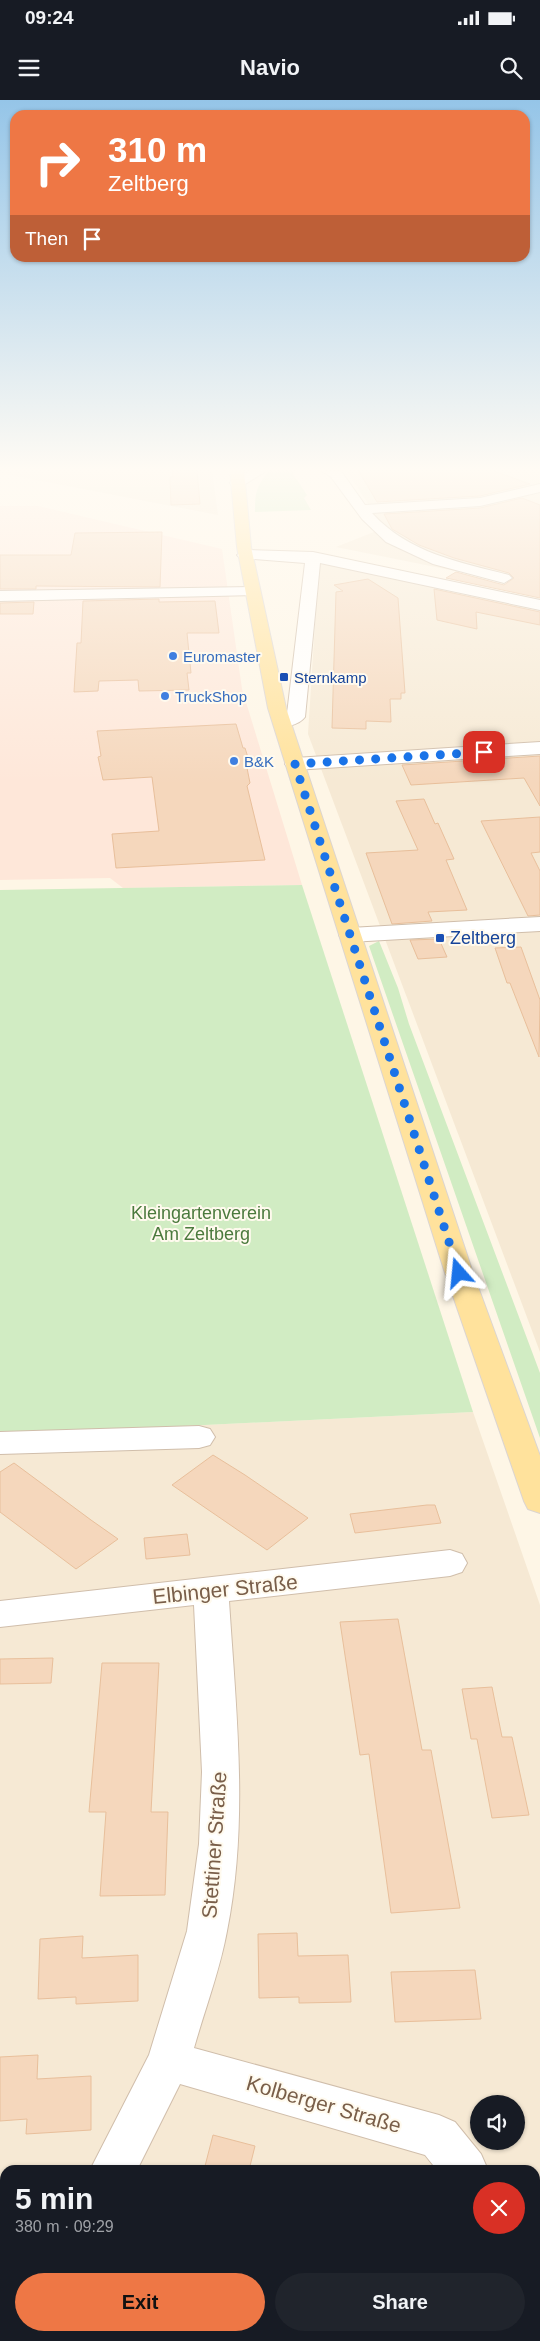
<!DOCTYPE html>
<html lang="en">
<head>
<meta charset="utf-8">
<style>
  body { margin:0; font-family:Arial,sans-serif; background:#20242c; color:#f1f3f6; height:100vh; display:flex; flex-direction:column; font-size:19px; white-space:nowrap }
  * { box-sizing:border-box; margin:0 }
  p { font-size:16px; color:#9ea1a6 }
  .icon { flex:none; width:28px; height:28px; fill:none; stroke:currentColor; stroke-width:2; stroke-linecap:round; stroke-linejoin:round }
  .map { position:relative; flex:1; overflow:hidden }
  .details { position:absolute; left:0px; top:2065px; width:540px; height:176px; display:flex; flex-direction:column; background:#171b24; border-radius:15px 15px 0 0; box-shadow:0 1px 4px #0004 }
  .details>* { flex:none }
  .hud { position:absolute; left:10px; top:10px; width:520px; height:152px; border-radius:15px; box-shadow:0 1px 4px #0004; background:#ee7745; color:#fff; overflow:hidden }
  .buttons { position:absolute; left:470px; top:1995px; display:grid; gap:10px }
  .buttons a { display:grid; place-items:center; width:55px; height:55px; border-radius:50%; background:#171b24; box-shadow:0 1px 4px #0004; font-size:25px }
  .pin { position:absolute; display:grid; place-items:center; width:42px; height:42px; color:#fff; margin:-21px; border-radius:10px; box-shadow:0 2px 8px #0006 }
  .me { position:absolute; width:55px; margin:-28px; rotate:342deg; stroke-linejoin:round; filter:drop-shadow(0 0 4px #0008) }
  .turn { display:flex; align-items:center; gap:18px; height:105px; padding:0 15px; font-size:22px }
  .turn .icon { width:65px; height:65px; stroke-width:2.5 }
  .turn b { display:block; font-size:35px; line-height:42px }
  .then { display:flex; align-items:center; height:48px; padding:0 15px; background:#0003; gap:10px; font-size:19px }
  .round { display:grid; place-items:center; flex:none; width:52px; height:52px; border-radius:26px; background:#20242c }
  .head { display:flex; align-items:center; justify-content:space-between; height:85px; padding:0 15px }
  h1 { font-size:30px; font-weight:600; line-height:38px }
  .action { display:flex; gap:10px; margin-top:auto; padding:10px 15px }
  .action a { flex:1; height:58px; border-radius:30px; background:#ee7745; color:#111; font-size:20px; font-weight:600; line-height:58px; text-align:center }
  .action a+a { background:#20242c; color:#f1f3f6 }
  .status { display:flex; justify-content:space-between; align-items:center; height:35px; padding:0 25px; background:#171b24; direction:ltr }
  .status svg { height:14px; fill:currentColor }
  header { display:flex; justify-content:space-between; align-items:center; height:65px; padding:0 15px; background:#171b24; font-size:22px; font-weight:600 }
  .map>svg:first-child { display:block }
  .residential { fill:#f6e9d4; fill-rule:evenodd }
  .commercial { fill:#fee7d9 }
  .green { fill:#d1ecc3 }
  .building { fill:#f5d7bc; stroke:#e8bf9b }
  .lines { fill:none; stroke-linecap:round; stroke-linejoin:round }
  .minor-casing { stroke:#d0beab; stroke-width:2 }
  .major-casing { stroke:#dcd5d0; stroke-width:2 }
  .minor { fill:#fff; fill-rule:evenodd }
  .major { fill:#ffe29c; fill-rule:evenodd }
  .route { stroke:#1a73e8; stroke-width:9; stroke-dasharray:0 16.2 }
  .shop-dot { fill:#3f7fe0; stroke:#fffaee; stroke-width:2 }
  .transit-dot { fill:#1a4fb4; stroke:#fffaee; stroke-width:2 }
  .labels { text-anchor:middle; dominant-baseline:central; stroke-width:4; stroke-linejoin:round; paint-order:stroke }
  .far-shop-label { font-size:15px; fill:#366cbe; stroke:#fffaee; text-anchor:start }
  .far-transit-label { font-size:15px; fill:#164399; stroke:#fffaee; text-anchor:start }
  .transit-label { font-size:18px; fill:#164399; stroke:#fffaee; text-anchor:start }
  .park-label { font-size:18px; fill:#4b7a3d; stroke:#fffaee }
  .near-street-label { font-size:21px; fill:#795e49; stroke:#fffaee }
</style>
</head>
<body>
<div class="status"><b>09:24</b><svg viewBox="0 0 49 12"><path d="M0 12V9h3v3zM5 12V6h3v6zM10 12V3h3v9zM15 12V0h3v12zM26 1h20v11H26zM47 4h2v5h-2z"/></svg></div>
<header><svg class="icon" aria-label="menu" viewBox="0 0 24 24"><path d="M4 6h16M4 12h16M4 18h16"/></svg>Navio<svg class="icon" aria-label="search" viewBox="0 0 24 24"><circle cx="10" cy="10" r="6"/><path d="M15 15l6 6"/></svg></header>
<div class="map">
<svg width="540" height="2241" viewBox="0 0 540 2241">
  <rect width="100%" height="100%" fill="#fef6e6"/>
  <g class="residential">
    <path d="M0 370H212L218 415 0 373Z"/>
    <path d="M346 370H540V488L336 447 384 428Z"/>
    <path d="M322 454 540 499V1252L308 634 319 461Z"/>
    <path d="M473 1312 540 1505V2241H0V1335ZM479 2004H516V2041H479ZM5 2070H535V2236H5Z"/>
  </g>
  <path class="commercial" d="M0 406H38L222 449 242 589 302 785 123 788 110 778 0 780Z"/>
  <g class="green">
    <path d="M269 370H297L293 374 307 395 304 398 311 410 255 412C255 391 257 387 269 370Z"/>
    <path d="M302 785 473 1312 0 1335V790Z"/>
    <path d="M379 841 398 888 409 924 540 1273V1338L369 846Z"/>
  </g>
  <g class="building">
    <path d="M197 370 200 404 171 405 170 377H173L172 371Z"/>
    <path d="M358 370H491L530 384 480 396 377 402Z"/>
    <path d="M522 398 540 405V498L446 478 456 472 504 485 514 478 509 473 454 458 419 445 392 429 384 414 480 408Z"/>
    <path d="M162 432 160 487 36 486V489H0V455H71L75 433Z"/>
    <path d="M368 479 398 498 405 593H401V599H390L391 622 366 621V629L332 628 336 492 343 491 334 485Z"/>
    <path d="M434 489 540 512V525L476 512 477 529 437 520Z"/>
    <path d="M159 499V502L215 501 219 533H187L191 573H187L189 590 139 591 138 580 99 581 98 591 74 592 77 543H81L83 501Z"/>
    <path d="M34 502 33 514H0V503Z"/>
    <path d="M236 624 243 648H245L251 667 247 668 250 683 247 686 265 760 116 768 112 734 159 731 152 677 103 680 98 657 101 656 97 631Z"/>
    <path d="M540 656V706L524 678 411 685 402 665Z"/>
    <path d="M424 699 435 724 438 723 454 759 446 760 467 810 428 812 432 821 392 824 366 753 418 750 396 701Z"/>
    <path d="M540 717V752L531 753 540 771V815L528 816 481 721Z"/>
    <path d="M439 839 447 857 418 859 410 840Z"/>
    <path d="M521 847 540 900 539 957 510 883H507L495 848Z"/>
    <path d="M213 1355 245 1375 308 1418 267 1450 172 1385Z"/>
    <path d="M14 1363 91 1420 118 1439 76 1469 0 1412V1372Z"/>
    <path d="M427 1405H435L441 1423 355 1433 350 1414Z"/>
    <path d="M187 1434 190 1455 146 1459 144 1438Z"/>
    <path d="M398 1519 422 1650H431L460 1808 391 1813 369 1654 360 1655 340 1522Z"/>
    <path d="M53 1558 51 1583 0 1584V1559Z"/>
    <path d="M102 1563H159L151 1712H168L165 1795 100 1796 106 1712H89Z"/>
    <path d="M492 1587 502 1637H512L529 1715 492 1718 477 1639H471L462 1589Z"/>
    <path d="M297 1833 298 1856 348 1855 351 1902 299 1903V1897L259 1898 258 1834Z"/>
    <path d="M83 1836 82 1858 138 1855V1901L76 1904V1897L38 1899 40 1839Z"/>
    <path d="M475 1870 481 1919 395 1922 391 1872Z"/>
    <path d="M38 1955 37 1979 91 1976V2030L26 2034 27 2019 0 2021V1957Z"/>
    <path d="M213 2035 255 2046 249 2070H204Z"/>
  </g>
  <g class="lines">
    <g class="minor-casing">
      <g id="minor">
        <path d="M251 370H268L242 386H232L230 383 232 380Z"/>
        <path d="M320 370 341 371 365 405 480 398 540 384V392L480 406 372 413C408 453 459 462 509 475L512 478 504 483 433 464 386 442 362 419 331 377Z"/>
        <path d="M245 450 313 452 540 500V510L320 463 305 617C299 625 285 628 276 626L273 622 276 618 287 614 305 463 240 458 237 455Z"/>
        <path d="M252 487 260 492 258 495 0 501V491Z"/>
        <path d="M540 642V654L295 670 288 668 285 664 288 660 295 658Z"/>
        <path d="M540 817V831L350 842 342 840 339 835 342 830 350 828Z"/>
        <path d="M199 1326 210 1329 215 1337 210 1345 199 1348 0 1354V1332Z"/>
        <path d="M450 1450 462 1454 467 1463 462 1472 450 1476 229 1501C236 1611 249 1722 227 1831 220 1870 205 1909 194 1948L439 2015 455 2022 481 2054 488 2070H437L425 2055 180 1984 137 2070H90L149 1955 187 1831 199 1744 202 1672 194 1505 0 1527V1501Z"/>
        <path d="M5 2200V2236H24L22 2241H0V2202Z"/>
        <path d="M485 2236H533L534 2241H486Z"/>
      </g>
    </g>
    <g class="major-casing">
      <path id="major" d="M230 370H244L251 447 286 608 473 1173 540 1356V1413L528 1409 524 1401 445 1173 268 608 237 447Z"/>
    </g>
    <use href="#minor" class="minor"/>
    <use href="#major" class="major"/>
  </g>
  <linearGradient id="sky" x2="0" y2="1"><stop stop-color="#95c5e8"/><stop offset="0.54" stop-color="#fffbf4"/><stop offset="1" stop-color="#fffbf4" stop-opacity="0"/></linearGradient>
  <rect width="540" height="684" fill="url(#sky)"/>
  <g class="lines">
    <path class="route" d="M459 1173 295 664 484 652"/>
  </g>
  <g class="shop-dot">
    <circle cx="173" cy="556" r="5"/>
    <circle cx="165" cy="596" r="5"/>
    <circle cx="234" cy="661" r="5"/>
  </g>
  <g class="transit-dot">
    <rect x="279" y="572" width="10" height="10" rx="2.5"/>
    <rect x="435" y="833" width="10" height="10" rx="2.5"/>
  </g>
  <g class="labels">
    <g class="far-shop-label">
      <text x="183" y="556">Euromaster</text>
      <text x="175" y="596">TruckShop</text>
      <text x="244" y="661">B&amp;K</text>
    </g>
    <g class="far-transit-label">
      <text x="294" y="577">Sternkamp</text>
    </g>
    <g class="transit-label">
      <text x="450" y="838">Zeltberg</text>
    </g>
    <g class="park-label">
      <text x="201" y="1113">Kleingartenverein<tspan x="201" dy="21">Am Zeltberg</tspan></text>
    </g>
    <g class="near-street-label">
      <text transform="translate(225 1489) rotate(-6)">Elbinger Straße</text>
      <text transform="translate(214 1745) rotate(-86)">Stettiner Straße</text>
      <text transform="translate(324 2004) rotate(16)">Kolberger Straße</text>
    </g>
  </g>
</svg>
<div class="buttons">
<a><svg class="icon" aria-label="sound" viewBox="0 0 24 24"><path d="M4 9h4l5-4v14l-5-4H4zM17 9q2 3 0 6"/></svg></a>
</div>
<div class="pin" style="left:484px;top:652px;background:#d93025"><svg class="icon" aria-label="arrive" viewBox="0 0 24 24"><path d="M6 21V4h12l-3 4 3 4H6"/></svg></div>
<svg class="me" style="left:459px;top:1173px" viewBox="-20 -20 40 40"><path d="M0-17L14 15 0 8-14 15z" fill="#1a73e8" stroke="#fff" stroke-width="4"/></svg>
<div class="hud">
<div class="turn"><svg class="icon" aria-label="right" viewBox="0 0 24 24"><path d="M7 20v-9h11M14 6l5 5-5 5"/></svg><div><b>310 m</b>Zeltberg</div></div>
<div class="then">Then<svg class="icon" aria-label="arrive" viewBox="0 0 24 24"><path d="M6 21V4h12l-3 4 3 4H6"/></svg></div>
</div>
<section class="details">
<div class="head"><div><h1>5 min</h1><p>380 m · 09:29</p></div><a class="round" style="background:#d93025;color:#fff"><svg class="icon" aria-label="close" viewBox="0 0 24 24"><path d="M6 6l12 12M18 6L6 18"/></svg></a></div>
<div class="action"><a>Exit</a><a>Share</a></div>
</section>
</div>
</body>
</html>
